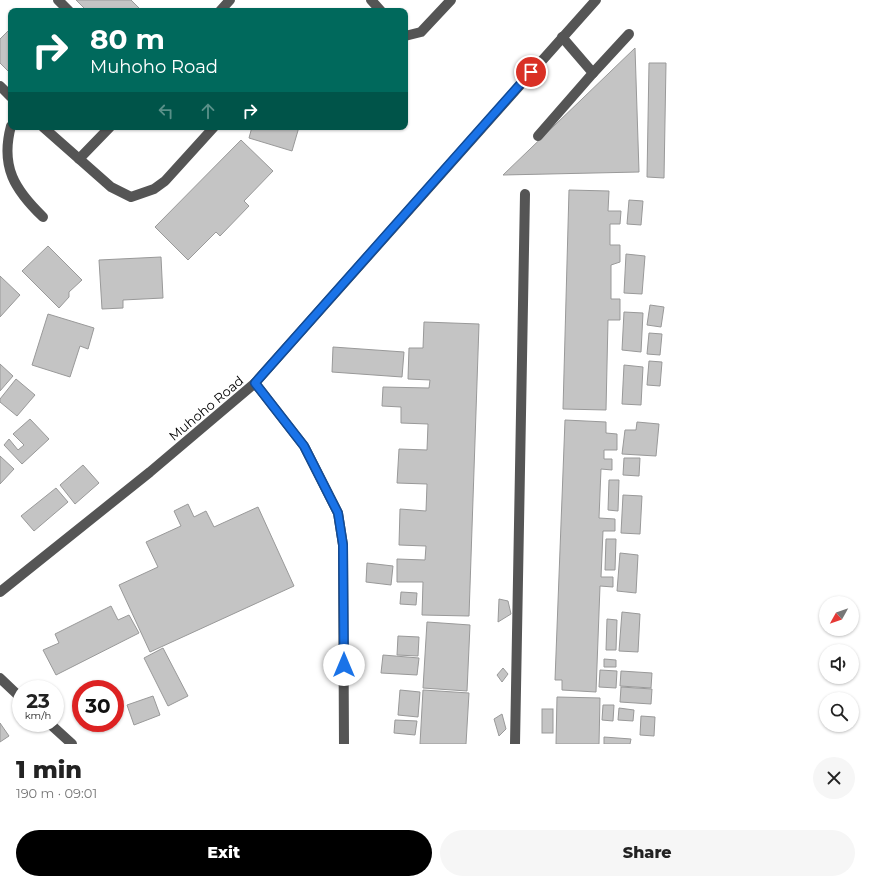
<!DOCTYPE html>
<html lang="en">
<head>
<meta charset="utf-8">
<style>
  body { margin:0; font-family:Montserrat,sans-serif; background:#f6f6f6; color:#222; height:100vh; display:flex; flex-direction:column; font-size:15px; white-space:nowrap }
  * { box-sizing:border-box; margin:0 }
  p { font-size:13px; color:#767676 }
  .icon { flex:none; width:22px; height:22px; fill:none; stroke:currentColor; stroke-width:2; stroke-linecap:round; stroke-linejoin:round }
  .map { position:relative; height:744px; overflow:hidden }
  .details { display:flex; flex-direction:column; background:#fff; flex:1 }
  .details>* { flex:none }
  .banner { position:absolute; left:8px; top:8px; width:400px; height:122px; border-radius:8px; box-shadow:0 1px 3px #0004; background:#00695c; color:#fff; overflow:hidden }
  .needle { width:26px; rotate:230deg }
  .controls { position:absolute; left:819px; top:596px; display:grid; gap:8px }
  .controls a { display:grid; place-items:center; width:40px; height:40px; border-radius:50%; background:#fff; box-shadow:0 1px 3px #0004; font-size:20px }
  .speed { position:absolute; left:12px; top:680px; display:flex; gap:8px; font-size:20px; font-weight:700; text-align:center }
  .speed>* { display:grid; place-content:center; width:52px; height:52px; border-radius:50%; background:#fff; box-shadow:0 1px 3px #0004; line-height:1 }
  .speed small { font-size:10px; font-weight:400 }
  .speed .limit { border:6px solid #d22; background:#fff; color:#111 }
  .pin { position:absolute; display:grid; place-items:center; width:34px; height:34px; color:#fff; margin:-17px; border:2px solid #fff; border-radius:50%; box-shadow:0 1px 4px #0007 }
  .me { position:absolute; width:44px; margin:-22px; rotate:0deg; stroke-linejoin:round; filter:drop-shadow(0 0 3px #0008) }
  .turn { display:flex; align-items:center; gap:14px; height:84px; padding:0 16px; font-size:18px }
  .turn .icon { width:52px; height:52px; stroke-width:2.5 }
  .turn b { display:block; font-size:28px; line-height:34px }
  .lanes { display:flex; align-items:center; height:38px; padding:0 16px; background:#0003; justify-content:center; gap:20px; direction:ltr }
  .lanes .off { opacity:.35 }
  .round { display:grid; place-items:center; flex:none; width:42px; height:42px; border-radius:21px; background:#f6f6f6 }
  .overview { display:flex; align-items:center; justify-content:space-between; height:68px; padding:0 16px }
  h1 { font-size:24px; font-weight:800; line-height:30px }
  .action { display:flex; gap:8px; margin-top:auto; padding:8px 16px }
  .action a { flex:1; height:46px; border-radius:24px; background:#000; color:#fff; font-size:16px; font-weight:800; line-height:46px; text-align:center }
  .action a+a { background:#f6f6f6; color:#222 }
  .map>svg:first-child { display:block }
  .building { fill:#c4c4c4; stroke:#999 }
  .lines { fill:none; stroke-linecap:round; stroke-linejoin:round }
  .minor { stroke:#555; stroke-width:10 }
  .route-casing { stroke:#114b97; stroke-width:10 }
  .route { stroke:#1a73e8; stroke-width:7 }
  .labels { text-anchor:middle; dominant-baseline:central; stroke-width:3; stroke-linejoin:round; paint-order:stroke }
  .street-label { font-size:13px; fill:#000; stroke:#fff }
</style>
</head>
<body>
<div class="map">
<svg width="871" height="744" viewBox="0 0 871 744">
  <rect width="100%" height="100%" fill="#fff"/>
  <g class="building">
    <path d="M76 0H131L142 11H87Z"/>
    <path d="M11 28V74L0 63V39Z"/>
    <path d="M635 48 639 172 503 175Z"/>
    <path d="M649 63H666L664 178 647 177Z"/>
    <path d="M252 127H299L292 151 249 138Z"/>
    <path d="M241 140 273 171 244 201 249 206 220 236 216 232 188 260 155 227Z"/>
    <path d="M569 190 609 191 608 211H621L620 224H610V245H620V262L611 265V299H620V320H608L606 410 563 409Z"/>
    <path d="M629 200 643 201 641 225 627 224Z"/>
    <path d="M48 246 82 280 69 292V297L59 308 22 271Z"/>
    <path d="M626 254 645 256 642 294 624 293Z"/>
    <path d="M161 257 163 298 123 300V308L102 309 99 260Z"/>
    <path d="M0 276 20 295 0 317Z"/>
    <path d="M650 305 664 307 661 327 647 325Z"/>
    <path d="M624 312 643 313 641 352 622 350Z"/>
    <path d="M48 314 94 328 88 349 80 346 70 377 32 365Z"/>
    <path d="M424 322 479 324 469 616 422 615 423 582H397V559L425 560 426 546 399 545 400 509 426 511 427 484 397 483 399 449 427 450 428 424 401 423V407L382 406 383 387 429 388 430 380 408 379 409 348H423Z"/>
    <path d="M649 333 662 334 660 355 647 354Z"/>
    <path d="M333 347 404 352 402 377 332 372Z"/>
    <path d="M649 361 662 362 660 386 647 385Z"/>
    <path d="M0 364 13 376 0 391Z"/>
    <path d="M624 365 643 367 641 405 622 404Z"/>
    <path d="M16 379 35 395 17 416 0 402V399Z"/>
    <path d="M30 419 49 439 22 464 4 445 9 439 18 450 24 445 13 434Z"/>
    <path d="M565 420 606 422V433L617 434V450H604V459H612V470L601 469 599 518 615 519V531H603L601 577H613V587L600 586 596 692 562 690V680H555Z"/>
    <path d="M637 422 659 424 656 456 622 454 625 430H636Z"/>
    <path d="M0 456 14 469 0 484Z"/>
    <path d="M624 458H640L639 476 623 475Z"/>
    <path d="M83 465 99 483 75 504 60 485Z"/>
    <path d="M609 480H619L618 511 608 510Z"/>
    <path d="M56 488 68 502 34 531 21 516Z"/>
    <path d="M623 495 642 496 640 534 621 533Z"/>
    <path d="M188 504 194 517 206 511 214 527 258 507 294 586 150 652 119 585 158 567 146 542 181 526 174 511Z"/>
    <path d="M606 539H616L615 570H605Z"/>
    <path d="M620 553 638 555 636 593 617 591Z"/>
    <path d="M367 563 393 566 391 585 366 582Z"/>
    <path d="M401 592 417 593 416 605 400 604Z"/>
    <path d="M499 599 508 601 511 614 498 622Z"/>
    <path d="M111 606 118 620 129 615 139 633 56 675 43 650 59 643 55 634Z"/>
    <path d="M622 612 640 614 638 652 619 651Z"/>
    <path d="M607 619 617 620 616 650H606Z"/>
    <path d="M427 622 470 625 467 691 423 688Z"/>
    <path d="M398 636 419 637 418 656 397 655Z"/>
    <path d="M163 648 188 696 168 706 144 658Z"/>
    <path d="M383 655 419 658 417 675 381 673Z"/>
    <path d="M604 659 616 660V667H604Z"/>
    <path d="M503 668 508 674 502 682 497 675Z"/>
    <path d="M600 670 617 671 616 688 599 687Z"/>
    <path d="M621 671 652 673 651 688 620 686Z"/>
    <path d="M621 687 652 689 651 704 620 702Z"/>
    <path d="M400 690 420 692 418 717 398 715Z"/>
    <path d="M423 690 469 693 466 744H420Z"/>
    <path d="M153 696 160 715 134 725 127 705Z"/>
    <path d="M557 697 600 698 599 744H556Z"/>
    <path d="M603 705H614L613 721 602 720Z"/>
    <path d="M619 708 634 710 633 721 618 720Z"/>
    <rect x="542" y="709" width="11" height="24"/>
    <path d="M502 714 506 729 499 736 494 719Z"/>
    <path d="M641 716 655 717 654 736 640 735Z"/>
    <path d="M395 720 417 721 415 735 394 733Z"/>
    <path d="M0 723 9 736 0 742Z"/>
    <path d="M604 737 631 739 630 744H604Z"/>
  </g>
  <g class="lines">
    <g class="minor">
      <path d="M58 0 69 11"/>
      <path d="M371 0 381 11"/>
      <path d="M220 11 230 0"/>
      <path d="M405 36 421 32 451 0"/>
      <path d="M593 73 629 34"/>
      <path d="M0 86 11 97"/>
      <path d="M11 126C0 167 15 190 43 217"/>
      <path d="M43 127 111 187 131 197 154 189 165 181 214 127"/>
      <path d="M538 136 593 73 562 37"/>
      <path d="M79 159 110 127"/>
      <path d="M255 383 304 446 338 513 343 545 344 744"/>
      <path d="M0 592 150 472 255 383 596 0"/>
      <path d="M0 678 21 698"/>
      <path d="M49 723 72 744"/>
      <path d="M515 744 525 194"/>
    </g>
  </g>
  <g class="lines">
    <g class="route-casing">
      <path id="route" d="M344 665 343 545 338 513 304 446 255 383 531 72"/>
    </g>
    <use href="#route" class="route"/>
  </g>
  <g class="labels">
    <g class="street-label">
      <text transform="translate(206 408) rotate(-40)">Muhoho Road</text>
    </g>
  </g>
</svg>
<div class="controls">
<a><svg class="needle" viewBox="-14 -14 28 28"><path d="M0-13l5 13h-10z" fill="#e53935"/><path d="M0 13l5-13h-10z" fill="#767676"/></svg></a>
<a><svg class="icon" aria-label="sound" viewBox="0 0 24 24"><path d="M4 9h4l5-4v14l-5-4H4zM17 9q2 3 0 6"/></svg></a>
<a><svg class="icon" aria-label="search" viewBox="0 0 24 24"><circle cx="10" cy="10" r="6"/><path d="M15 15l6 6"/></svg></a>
</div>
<div class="speed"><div>23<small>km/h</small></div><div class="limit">30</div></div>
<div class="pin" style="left:531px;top:72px;background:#d93025"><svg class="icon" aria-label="arrive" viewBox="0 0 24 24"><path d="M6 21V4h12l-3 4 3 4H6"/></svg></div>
<svg class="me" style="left:344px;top:665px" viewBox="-20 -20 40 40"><circle r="19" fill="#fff"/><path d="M0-13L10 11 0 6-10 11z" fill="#1a73e8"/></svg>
<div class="banner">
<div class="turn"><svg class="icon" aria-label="right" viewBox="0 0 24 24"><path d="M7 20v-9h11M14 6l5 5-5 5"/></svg><div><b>80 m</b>Muhoho Road</div></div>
<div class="lanes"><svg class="icon off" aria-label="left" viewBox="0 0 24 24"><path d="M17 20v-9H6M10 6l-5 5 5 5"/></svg><svg class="icon off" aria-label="ahead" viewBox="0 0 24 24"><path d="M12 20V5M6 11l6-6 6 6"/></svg><svg class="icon" aria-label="right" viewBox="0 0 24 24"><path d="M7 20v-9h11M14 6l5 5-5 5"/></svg></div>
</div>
</div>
<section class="details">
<div class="overview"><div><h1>1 min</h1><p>190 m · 09:01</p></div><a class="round"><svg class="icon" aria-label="close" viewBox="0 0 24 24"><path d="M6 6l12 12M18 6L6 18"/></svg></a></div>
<div class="action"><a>Exit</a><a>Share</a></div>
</section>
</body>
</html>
